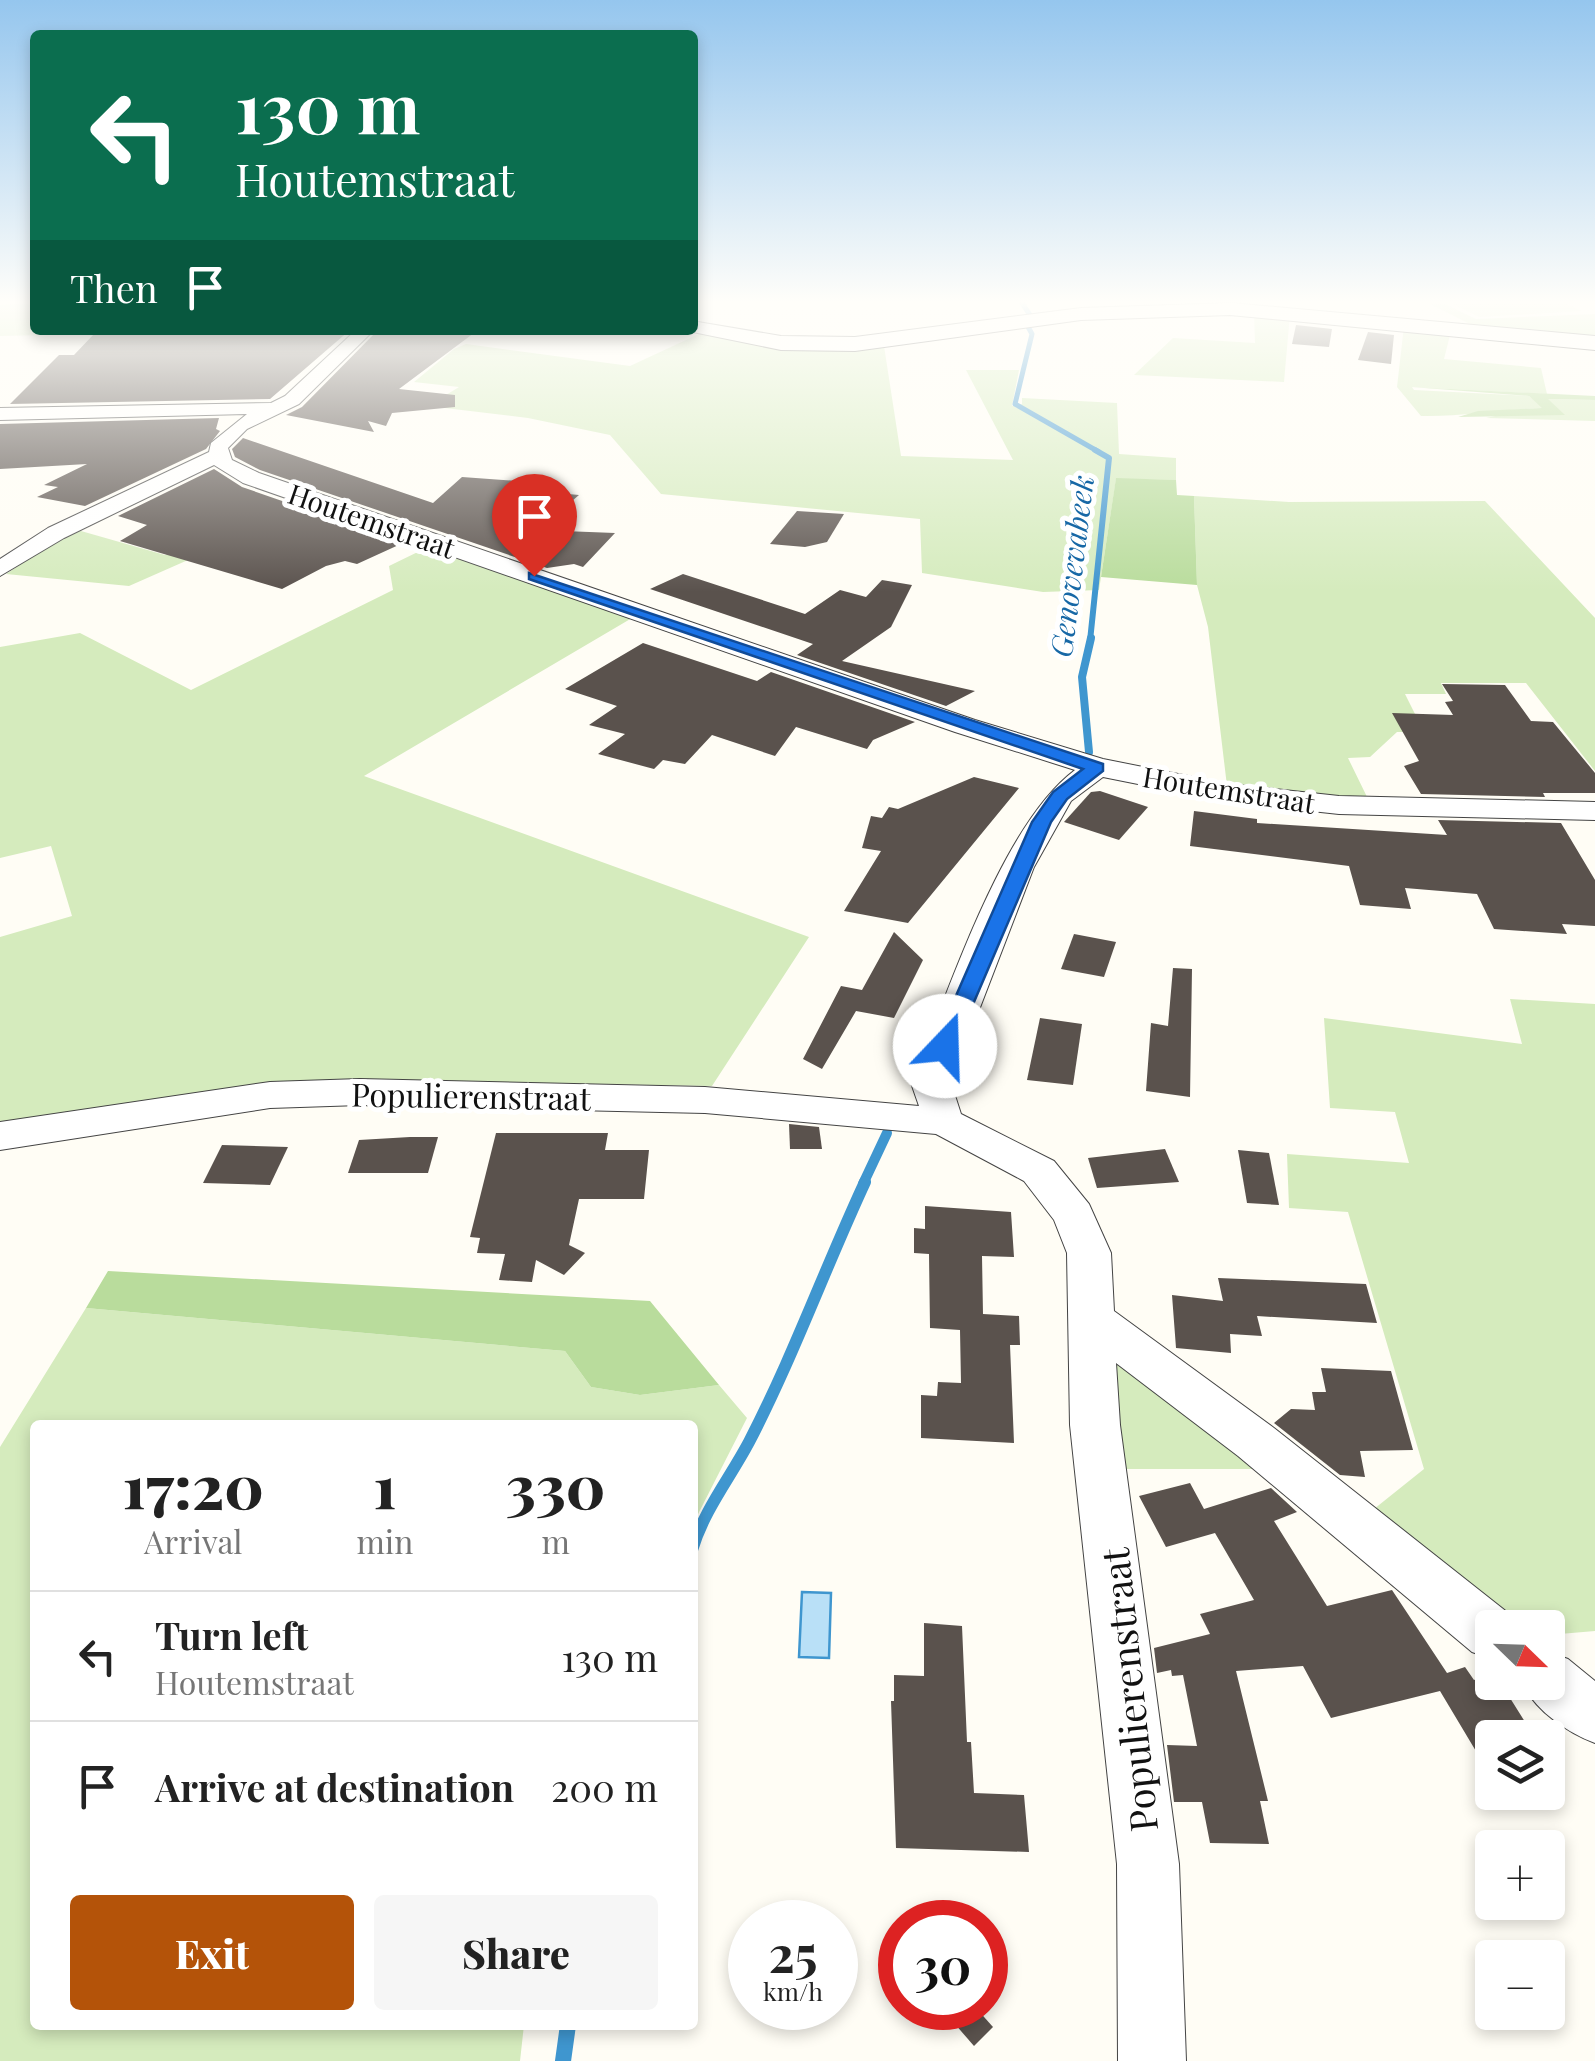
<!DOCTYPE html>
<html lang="en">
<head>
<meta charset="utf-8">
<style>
  body { margin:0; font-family:"Playfair Display",serif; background:#f6f6f6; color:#222; height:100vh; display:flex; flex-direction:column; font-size:38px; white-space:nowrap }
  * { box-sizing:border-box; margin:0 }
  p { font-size:32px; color:#767676 }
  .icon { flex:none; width:55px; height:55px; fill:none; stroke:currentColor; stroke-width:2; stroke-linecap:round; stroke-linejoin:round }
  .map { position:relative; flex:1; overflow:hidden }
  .side { position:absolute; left:30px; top:1420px; width:668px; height:610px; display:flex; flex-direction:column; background:#fff; border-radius:10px; box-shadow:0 5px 15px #0003 }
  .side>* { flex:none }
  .top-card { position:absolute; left:30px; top:30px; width:668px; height:305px; border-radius:10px; box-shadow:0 5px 15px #0003; background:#0b6e4f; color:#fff; overflow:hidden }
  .needle { width:65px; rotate:113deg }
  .fabs { position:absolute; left:1475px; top:1610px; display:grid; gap:20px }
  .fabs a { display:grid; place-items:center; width:90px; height:90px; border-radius:10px; background:#fff; box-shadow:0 5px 15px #0003; font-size:50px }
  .speed { position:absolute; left:728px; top:1900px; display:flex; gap:20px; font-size:50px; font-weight:700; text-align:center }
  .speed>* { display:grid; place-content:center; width:130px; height:130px; border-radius:50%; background:#fff; box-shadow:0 5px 15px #0003; line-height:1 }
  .speed small { font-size:25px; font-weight:400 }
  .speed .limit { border:15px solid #d22; background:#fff; color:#111 }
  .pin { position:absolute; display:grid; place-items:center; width:85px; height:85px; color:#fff; margin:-102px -42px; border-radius:50% 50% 50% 0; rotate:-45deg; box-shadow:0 0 10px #0007 }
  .pin .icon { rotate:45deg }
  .me { position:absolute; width:110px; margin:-55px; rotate:21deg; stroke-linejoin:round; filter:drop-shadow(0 0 8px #0008) }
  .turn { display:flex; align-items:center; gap:35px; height:210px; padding:0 40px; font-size:45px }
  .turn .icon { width:130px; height:130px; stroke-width:2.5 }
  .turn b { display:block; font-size:70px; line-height:85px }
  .then { display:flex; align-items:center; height:95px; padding:0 40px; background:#0003; gap:20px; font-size:38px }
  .eta { display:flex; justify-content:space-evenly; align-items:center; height:170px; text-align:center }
  .eta b { font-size:60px; font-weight:800; line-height:70px }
  .button { display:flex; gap:20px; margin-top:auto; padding:20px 40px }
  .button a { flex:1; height:115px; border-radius:10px; background:#b45309; color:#fff; font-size:40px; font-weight:800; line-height:115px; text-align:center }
  .button a+a { background:#f6f6f6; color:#222 }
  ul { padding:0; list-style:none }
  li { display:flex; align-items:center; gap:30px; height:130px; padding:0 40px; border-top:2px solid #e0e0e0 }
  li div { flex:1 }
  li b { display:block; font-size:38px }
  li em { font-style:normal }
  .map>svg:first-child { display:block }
  .green { fill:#d5ebbd }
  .forest { fill:#b9dc9c }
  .pitch { fill:#e6f2cf }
  .water { fill:#b9e0f7; stroke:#3f96cf; stroke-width:2.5 }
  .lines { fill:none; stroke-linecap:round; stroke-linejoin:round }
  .stream-far5 { stroke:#3f96cf; stroke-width:5 }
  .stream-far4 { stroke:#3f96cf; stroke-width:6 }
  .stream-far3 { stroke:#3f96cf; stroke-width:8 }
  .stream-far2 { stroke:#3f96cf; stroke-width:10 }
  .stream-far1 { stroke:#3f96cf; stroke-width:12 }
  .stream { stroke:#3f96cf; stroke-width:16 }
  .building { fill:#5a524d }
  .minor-casing { stroke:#444; stroke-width:2 }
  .tertiary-casing { stroke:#444; stroke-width:2 }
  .minor { fill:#fff; fill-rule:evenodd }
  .tertiary { fill:#fff; fill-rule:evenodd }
  .route { fill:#1a73e8; stroke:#114b97; stroke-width:2.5 }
  .labels { text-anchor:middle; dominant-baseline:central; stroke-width:10; stroke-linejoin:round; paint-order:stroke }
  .far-street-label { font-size:28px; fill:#111; stroke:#fff }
  .far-water-label { font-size:30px; font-style:italic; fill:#1768a6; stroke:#fff }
  .street-label { font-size:32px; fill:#111; stroke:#fff }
  .near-street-label { font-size:38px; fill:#111; stroke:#fff }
</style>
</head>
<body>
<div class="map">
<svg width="1595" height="2061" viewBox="0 0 1595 2061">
  <rect width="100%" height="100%" fill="#fffdf5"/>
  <g class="green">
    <path d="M35 303V330L92 334 0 336V305Z"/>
    <path d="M1428 303H1443L1476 319 1595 314V341L1484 331Z"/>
    <path d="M1254 312 1290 314 1284 382 1134 375 1173 338 1255 343Z"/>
    <path d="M1404 326 1451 331 1444 359 1541 368 1547 394 1412 387 1414 390 1529 396 1544 408C1502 409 1462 417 1421 416L1397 387Z"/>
    <path d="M701 333 884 346 901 456 1013 460 966 370H1019L1012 406 1022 404V398L1117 403 1119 454 1176 458V480L1116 479 1099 590 1043 592 922 573 920 519 661 494 610 435 528 418 428 406 459 387 414 382 454 349 466 344 630 366Z"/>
    <path d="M1547 399 1595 400V421L1486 418 1509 413 1563 415Z"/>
    <path d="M1194 496 1289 502 1485 501 1595 618V771L1526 683H1441L1446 694H1405L1424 732H1397L1370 757 1348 758 1369 801 1227 786 1208 627 1197 585Z"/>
    <path d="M290 499 308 507 129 586 6 574 74 529 165 555 232 527 224 523Z"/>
    <path d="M428 547 632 618 364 776 809 937 712 1086 358 1080 0 1128V937L72 916 51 846 0 858V647L80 633 191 690 393 590 389 566Z"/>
    <path d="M1510 999 1595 1004V1631L1548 1635V1628L1503 1627 1364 1517 1424 1469 1348 1212 1289 1208 1287 1154 1409 1163 1395 1112 1330 1108 1324 1018 1522 1044Z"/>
    <path d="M86 1308 565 1351 591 1387 640 1395 719 1385 747 1418 693 1524 692 1425H35V2025H524L520 2061H0V1447Z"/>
    <path d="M1122 1357 1275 1469H1118L1108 1363Z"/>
  </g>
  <g class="forest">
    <path d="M1411 387 1595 396V400L1548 399 1565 415 1458 417 1478 411 1542 408 1529 396Z"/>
    <path d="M1116 478 1176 480 1177 495 1194 496 1197 585 1101 577Z"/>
    <path d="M108 1271 650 1301 719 1385 640 1395 591 1387 565 1351 86 1308Z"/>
  </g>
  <path class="pitch" d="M1450 303H1564L1582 311 1479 317Z"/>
  <path class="water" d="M802 1592 831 1593 829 1658 799 1657Z"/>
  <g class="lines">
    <g class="stream-far5">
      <path d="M1022 303 1030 315 1025 319"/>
      <path d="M1027 325 1032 334 1015 404 1099 452"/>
    </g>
    <path class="stream-far4" d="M1090 641 1109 458 1095 450"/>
    <path class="stream-far3" d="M1089 752 1082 677 1091 638"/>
    <path class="stream-far2" d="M863 1184 887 1133"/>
    <path class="stream-far1" d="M692 1550C704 1510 730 1478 749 1442 793 1357 825 1268 865 1182"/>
    <path class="stream" d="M563 2061 568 2025"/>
  </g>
  <g class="building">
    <path d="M1296 325 1332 329 1329 347 1292 344Z"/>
    <path d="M279 330H350L270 399 10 404 59 355H74L94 334H277Z"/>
    <path d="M378 330H478L399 389 455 395V407L392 413 386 426 368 421 374 432 286 415 302 407Z"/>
    <path d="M1368 332 1394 335 1391 364 1358 360Z"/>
    <path d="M219 418 216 429 220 431 206 449 85 506 37 497 58 487 44 485 87 464 0 469V424Z"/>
    <path d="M243 438 433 503 462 477 545 483 536 491 579 495 538 530 615 533 583 567 574 564 547 568 260 470 235 457 232 449Z"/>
    <path d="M214 469 242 487 403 543 357 564 345 561 326 566 282 589 120 541 147 525 118 516Z"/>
    <path d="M797 511 844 514 827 542 805 547 770 544Z"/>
    <path d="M683 574 805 614 840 590 866 597 882 580 912 585 891 627 842 661 975 691 946 706 797 655 813 644 650 589Z"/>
    <path d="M643 643 757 681 771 672 915 722 873 740 867 749 796 727 775 756 712 735 685 764 663 760 654 769 598 754 625 734 589 725 617 706 565 689Z"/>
    <path d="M1442 684 1505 685 1531 721 1553 722 1595 773V793H1543L1545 797 1421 794 1404 766 1419 761 1392 713 1453 715 1445 702 1453 701Z"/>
    <path d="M974 777 1019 788 908 923 844 911 881 851 862 848 871 816 882 818 889 807 898 809Z"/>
    <path d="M1100 791 1148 807 1119 840 1064 822 1091 792Z"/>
    <path d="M1194 811 1257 819V823L1447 835 1438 820 1561 823 1595 880V926L1562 924 1567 934 1494 929 1477 894 1405 888 1411 909 1360 905 1349 866 1190 846Z"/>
    <path d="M894 932 923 960 894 1018 856 1011 822 1069 803 1059 841 986 862 990Z"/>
    <path d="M1074 934 1116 942 1104 977 1061 969Z"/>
    <path d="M1173 968 1192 969 1190 1097 1146 1091 1151 1023 1168 1026Z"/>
    <path d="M1040 1018 1082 1024 1073 1085 1027 1080Z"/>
    <path d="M789 1124 819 1127 822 1149H790Z"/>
    <path d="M496 1133H608L605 1150H649L644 1199H579L569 1245 585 1253 564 1275 536 1260 532 1282 499 1280 505 1254 477 1253 480 1238 470 1237Z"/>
    <path d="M410 1137H438L428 1173H348L359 1140Z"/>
    <path d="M222 1145 288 1147 270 1185 203 1183Z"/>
    <path d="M1165 1149 1179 1182 1097 1188 1088 1158Z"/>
    <path d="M1238 1150 1269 1153 1279 1205 1247 1203Z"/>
    <path d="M925 1206 1011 1212 1014 1257 982 1256 983 1314 1019 1316 1020 1345H1010L1014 1443 921 1438V1395L937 1396 938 1382 961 1383 960 1330 930 1328 929 1254 914 1253V1228L925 1229Z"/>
    <path d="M1218 1278 1366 1284 1377 1323 1257 1316 1262 1336 1230 1334 1231 1353 1176 1348 1172 1295 1223 1301Z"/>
    <path d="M1321 1368 1391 1371 1413 1450 1360 1451 1365 1477 1340 1475 1274 1423 1291 1409 1315 1410 1312 1392H1326Z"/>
    <path d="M1190 1483 1204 1509 1271 1488 1297 1512 1274 1521 1327 1606 1392 1590 1447 1673 1465 1667 1474 1680 1492 1673V1682H1500L1535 1738H1492V1778L1440 1691 1331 1718 1303 1666 1236 1671 1268 1801H1260L1269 1844 1210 1843 1202 1802H1174L1167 1745 1197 1746 1183 1675 1172 1676 1171 1670 1157 1673 1154 1648 1210 1634 1200 1614 1254 1600 1215 1533 1166 1547 1139 1496Z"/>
    <path d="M924 1623 962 1626 967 1742H971L974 1793 1024 1795 1029 1852 896 1848 891 1701H894V1675L924 1676Z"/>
    <path d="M941 2008H976L993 2027 974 2046Z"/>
  </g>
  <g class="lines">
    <g class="minor-casing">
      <g id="minor">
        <path d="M356 330H374L299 404 247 429 228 448 232 460 259 473 975 720 1103 759 1228 784 1339 796 1595 802V820L1339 814 1228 802 1103 777 1071 801 1034 867 951 1083 961 1114 1054 1161 1089 1204 1111 1253 1114 1311 1274 1428 1512 1616 1517 1628H1492V1659L1472 1652 1238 1456 1116 1363 1120 1425 1179 1864 1186 2061H1118L1117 1864 1070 1425 1067 1253 1054 1220 1024 1181 936 1134 705 1113 360 1105 270 1108 0 1150V1122L270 1082 360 1079 705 1087 919 1106 911 1083C948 995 1001 825 1075 770L955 732 243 483 214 465 64 538 0 576V559L48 528 209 452 211 443 247 414 0 420V408L271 403 285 396Z"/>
        <path d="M1548 1652 1568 1659 1595 1681V1743C1568 1733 1534 1710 1522 1682H1548Z"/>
      </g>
    </g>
    <g class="tertiary-casing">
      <path id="tertiary" d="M1232 303 1595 336V350L1230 315 1081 320 855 351 781 350 683 330H692V321L781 336 855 337 1081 308Z"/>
    </g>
    <use href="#minor" class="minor"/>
    <use href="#tertiary" class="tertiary"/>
  </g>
  <linearGradient id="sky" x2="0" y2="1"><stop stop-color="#95c6ee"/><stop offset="0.51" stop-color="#fffefa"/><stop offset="1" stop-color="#fffefa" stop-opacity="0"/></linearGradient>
  <rect width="1595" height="592" fill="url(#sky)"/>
  <path class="route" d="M529 573 1103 764V771L1067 799 1051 822 953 1051H937L934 1046 1032 822 1053 792 1083 769 529 579Z"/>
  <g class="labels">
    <g class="far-street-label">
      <text transform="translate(372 520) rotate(19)">Houtemstraat</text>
      <text transform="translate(1229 789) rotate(9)">Houtemstraat</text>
    </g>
    <g class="far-water-label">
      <text transform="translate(1071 566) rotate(-83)">Genovevabeek</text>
    </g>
    <g class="street-label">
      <text transform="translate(471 1095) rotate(1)">Populierenstraat</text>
    </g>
    <g class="near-street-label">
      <text transform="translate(1128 1690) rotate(-96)">Populierenstraat</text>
    </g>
  </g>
</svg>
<div class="fabs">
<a><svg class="needle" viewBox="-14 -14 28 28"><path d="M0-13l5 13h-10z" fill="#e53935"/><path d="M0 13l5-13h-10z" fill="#767676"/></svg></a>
<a><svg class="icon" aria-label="layers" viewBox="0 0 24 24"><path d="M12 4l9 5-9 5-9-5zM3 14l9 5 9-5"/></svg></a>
<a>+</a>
<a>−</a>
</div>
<div class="speed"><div>25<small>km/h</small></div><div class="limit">30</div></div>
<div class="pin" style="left:534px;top:576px;background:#d93025"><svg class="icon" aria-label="arrive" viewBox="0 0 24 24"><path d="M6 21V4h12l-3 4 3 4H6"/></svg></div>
<svg class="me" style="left:945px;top:1046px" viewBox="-20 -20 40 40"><circle r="19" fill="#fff"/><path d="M0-13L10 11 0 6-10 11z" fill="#1a73e8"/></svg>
<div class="top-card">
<div class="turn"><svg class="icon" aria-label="left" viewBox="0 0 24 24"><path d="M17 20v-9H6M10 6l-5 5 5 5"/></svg><div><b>130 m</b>Houtemstraat</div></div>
<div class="then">Then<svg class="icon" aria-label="arrive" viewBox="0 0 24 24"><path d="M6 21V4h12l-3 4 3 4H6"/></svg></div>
</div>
<section class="side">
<div class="eta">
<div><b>17:20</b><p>Arrival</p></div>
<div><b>1</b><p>min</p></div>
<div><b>330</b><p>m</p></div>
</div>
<ul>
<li><svg class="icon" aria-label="left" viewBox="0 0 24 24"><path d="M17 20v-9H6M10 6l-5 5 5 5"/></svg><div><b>Turn left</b><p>Houtemstraat</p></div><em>130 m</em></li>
<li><svg class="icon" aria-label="arrive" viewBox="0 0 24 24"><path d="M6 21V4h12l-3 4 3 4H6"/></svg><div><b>Arrive at destination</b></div><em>200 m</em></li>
</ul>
<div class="button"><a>Exit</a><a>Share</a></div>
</section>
</div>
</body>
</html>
